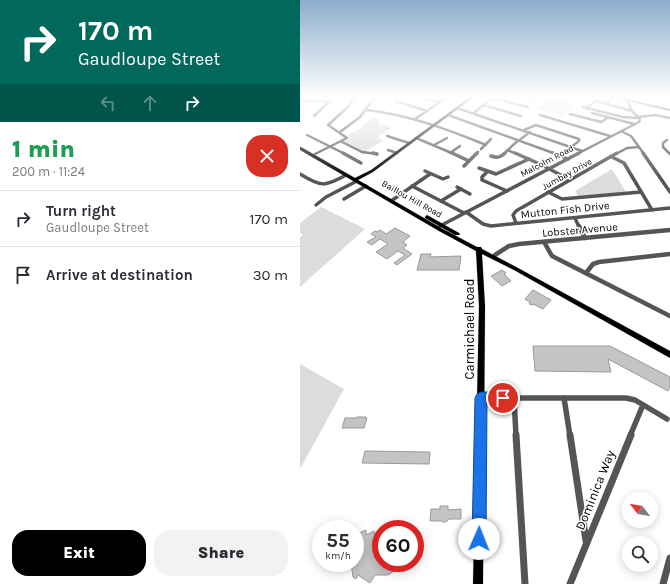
<!DOCTYPE html>
<html lang="en">
<head>
<meta charset="utf-8">
<style>
  body { margin:0; font-family:Karla,sans-serif; background:#f2f2f3; color:#2b2b33; height:100vh; display:flex; flex-direction:column; font-size:15px; white-space:nowrap }
  * { box-sizing:border-box; margin:0 }
  p { font-size:13px; color:#7c7c81 }
  .icon { flex:none; width:22px; height:22px; fill:none; stroke:currentColor; stroke-width:2; stroke-linecap:round; stroke-linejoin:round }
  .map { position:relative; flex:1; overflow:hidden }
  .drawer { display:flex; flex-direction:column; background:#fff; width:300px }
  .drawer>* { flex:none }
  .hud { background:#00695c; color:#fff; overflow:hidden }
  .needle { width:26px; rotate:301deg }
  .controls { position:absolute; left:322px; top:492px; display:grid; gap:8px }
  .controls a { display:grid; place-items:center; width:36px; height:36px; border-radius:50%; background:#fff; box-shadow:0 2px 10px #0003; font-size:20px }
  .speed { position:absolute; left:12px; top:520px; display:flex; gap:8px; font-size:20px; font-weight:700; text-align:center }
  .speed>* { display:grid; place-content:center; width:52px; height:52px; border-radius:50%; background:#fff; box-shadow:0 2px 10px #0003; line-height:1 }
  .speed small { font-size:10px; font-weight:400 }
  .speed .limit { border:6px solid #d22; background:#fff; color:#111 }
  .pin { position:absolute; display:grid; place-items:center; width:34px; height:34px; color:#fff; margin:-17px; border:2px solid #fff; border-radius:50%; box-shadow:0 1px 4px #0007 }
  .me { position:absolute; width:44px; margin:-22px; rotate:1deg; stroke-linejoin:round; filter:drop-shadow(0 0 3px #0008) }
  .turn { display:flex; align-items:center; gap:14px; height:84px; padding:0 12px; font-size:18px }
  .turn .icon { width:52px; height:52px; stroke-width:2.5 }
  .turn b { display:block; font-size:28px; line-height:34px }
  .lanes { display:flex; align-items:center; height:38px; padding:0 12px; background:#0003; justify-content:center; gap:20px; direction:ltr }
  .lanes .off { opacity:.35 }
  .round { display:grid; place-items:center; flex:none; width:42px; height:42px; border-radius:16px; background:#f2f2f3 }
  .head { display:flex; align-items:center; justify-content:space-between; height:68px; padding:0 12px }
  h1 { font-size:24px; font-weight:800; line-height:30px; color:#1e9e55 }
  .action { display:flex; gap:8px; margin-top:auto; padding:8px 12px }
  .action a { flex:1; height:46px; border-radius:16px; background:#000; color:#fff; font-size:16px; font-weight:800; line-height:46px; text-align:center }
  .action a+a { background:#f2f2f3; color:#2b2b33 }
  ul { padding:0; list-style:none }
  li { display:flex; align-items:center; gap:12px; height:56px; padding:0 12px; border-top:1px solid #e1e1e2 }
  li div { flex:1 }
  li b { display:block; font-size:15px }
  li em { font-style:normal }
  main { display:flex; flex:1; min-height:0 }
  .map>svg:first-child { display:block }
  .green { fill:#dcdcdc }
  .building { fill:#c4c4c4; stroke:#999 }
  .lines { fill:none; stroke-linecap:round; stroke-linejoin:round }
  .major-casing { stroke:#dbdbdb; stroke-width:1 }
  .minor-far4 { stroke:#555; stroke-width:2.5 }
  .minor-far3 { stroke:#555; stroke-width:3.5 }
  .minor-far2 { stroke:#555; stroke-width:4.5 }
  .minor-far1 { stroke:#555; stroke-width:5.5 }
  .minor { stroke:#555; stroke-width:7 }
  .major { fill:#000; fill-rule:evenodd }
  .route { fill:#1a73e8; stroke:#114b97 }
  .labels { text-anchor:middle; dominant-baseline:central; stroke-width:3; stroke-linejoin:round; paint-order:stroke }
  .far-street-label { font-size:9px; fill:#000; stroke:#fff }
  .street-label { font-size:11px; fill:#000; stroke:#fff }
  .near-street-label { font-size:13px; fill:#000; stroke:#fff }
</style>
</head>
<body>
<main>
<section class="drawer">
<div class="hud">
<div class="turn"><svg class="icon" aria-label="right" viewBox="0 0 24 24"><path d="M7 20v-9h11M14 6l5 5-5 5"/></svg><div><b>170 m</b>Gaudloupe Street</div></div>
<div class="lanes"><svg class="icon off" aria-label="left" viewBox="0 0 24 24"><path d="M17 20v-9H6M10 6l-5 5 5 5"/></svg><svg class="icon off" aria-label="ahead" viewBox="0 0 24 24"><path d="M12 20V5M6 11l6-6 6 6"/></svg><svg class="icon" aria-label="right" viewBox="0 0 24 24"><path d="M7 20v-9h11M14 6l5 5-5 5"/></svg></div>
</div>
<div class="head"><div><h1>1 min</h1><p>200 m · 11:24</p></div><a class="round" style="background:#d93025;color:#fff"><svg class="icon" aria-label="close" viewBox="0 0 24 24"><path d="M6 6l12 12M18 6L6 18"/></svg></a></div>
<ul>
<li><svg class="icon" aria-label="right" viewBox="0 0 24 24"><path d="M7 20v-9h11M14 6l5 5-5 5"/></svg><div><b>Turn right</b><p>Gaudloupe Street</p></div><em>170 m</em></li>
<li><svg class="icon" aria-label="arrive" viewBox="0 0 24 24"><path d="M6 21V4h12l-3 4 3 4H6"/></svg><div><b>Arrive at destination</b></div><em>30 m</em></li>
</ul>
<div class="action"><a>Exit</a><a>Share</a></div>
</section>
<div class="map">
<svg width="370" height="584" viewBox="0 0 370 584">
  <rect width="100%" height="100%" fill="#fff"/>
  <g class="green">
    <path d="M249 97H251L275 103 262 115 236 109Z"/>
    <path d="M72 118H78L79 124 92 127 79 136V139L84 140 63 153 42 142 49 139 48 135 58 130Z"/>
    <path d="M312 169 326 192 278 196 275 191Z"/>
    <path d="M21 207 65 229 0 287V237L3 235 0 233V223Z"/>
    <path d="M0 364 44 389 0 469Z"/>
  </g>
  <g class="building">
    <path d="M95 228 110 236 103 242 107 245 103 248 112 254 97 265 94 263 105 255 98 251 87 259 76 252 88 244 80 239 72 245 67 242 76 237 71 234 75 231 77 232 80 230 86 234Z"/>
    <path d="M121 254H131L130 257 161 256 159 270H117Z"/>
    <path d="M202 270 206 273 204 274 211 281 202 286 191 276Z"/>
    <path d="M233 290 251 300 243 309 233 304 232 305 229 304 230 302 225 299Z"/>
    <path d="M233 346H310L370 377V386L368 391 308 359 311 372 235 371Z"/>
    <path d="M57 417H66L65 418H67L64 428H42L45 418H56Z"/>
    <path d="M65 451 130 452 129 464 62 463Z"/>
    <path d="M140 506H148V510L161 509V519H149L146 522H142V521H130L131 509H140Z"/>
    <path d="M66 530V535L74 531 75 536 81 533V563H114L112 567H100L88 575H75L70 583 58 575 56 579 53 577 51 563H55V542L61 532Z"/>
  </g>
  <g class="lines">
    <g class="major-casing">
      <g id="major">
        <path d="M170 97H174L73 172 58 180 143 229 177 247H181L182 249 218 268 370 351V358L214 270 182 254 185 306 183 584H173L179 306 176 251 139 231 0 150V147H1L55 178 71 170Z"/>
        <path d="M311 97H317L370 109V111Z"/>
        <path d="M127 215 159 233 160 234 159 235H155L125 218V217Z"/>
      </g>
    </g>
    <g class="minor-far4">
      <path d="M95 97 96 101 127 111"/>
      <path d="M118 97 139 102"/>
      <path d="M227 97 234 99"/>
      <path d="M192 98 228 107"/>
      <path d="M0 99 6 101H31"/>
      <path d="M306 104 313 97"/>
      <path d="M183 105 221 116"/>
      <path d="M283 107 323 117 339 118"/>
      <path d="M157 108 282 151"/>
      <path d="M286 108 296 101 332 111"/>
      <path d="M67 110C109 115 147 129 186 145"/>
      <path d="M174 113 193 97"/>
      <path d="M292 113 334 124"/>
      <path d="M270 114 301 122 309 117"/>
      <path d="M148 115 256 154"/>
      <path d="M240 115 310 136"/>
      <path d="M14 116 34 97"/>
      <path d="M338 117 356 115 370 118"/>
      <path d="M115 119 147 97"/>
      <path d="M224 130 236 125 279 139V141L271 147"/>
      <path d="M321 131 331 136 344 154"/>
      <path d="M40 132 60 117 75 97"/>
      <path d="M7 135 45 154"/>
      <path d="M87 136 109 143"/>
      <path d="M116 138 154 154"/>
      <path d="M367 140 363 143V147L370 154"/>
      <path d="M42 142 62 152 77 154"/>
      <path d="M134 145 147 138"/>
      <path d="M181 149 191 139"/>
      <path d="M88 150 97 153"/>
      <path d="M207 150 217 154"/>
      <path d="M150 153 160 146"/>
      <path d="M15 154 47 138 28 125 47 108 55 97"/>
      <path d="M176 154 178 152"/>
      <path d="M204 154 214 144 230 132"/>
      <path d="M277 154 339 122 340 119 332 111 326 97"/>
      <path d="M316 154 327 148 339 147"/>
    </g>
    <g class="minor-far3">
      <path d="M43 153 61 163"/>
      <path d="M73 153 77 154"/>
      <path d="M152 153 169 161"/>
      <path d="M215 153 242 165 270 180"/>
      <path d="M253 153 268 159"/>
      <path d="M343 153 370 192"/>
      <path d="M191 156C197 158 200 158 205 153"/>
      <path d="M312 157 324 163 352 210"/>
      <path d="M164 166 177 153"/>
      <path d="M179 168 196 174 229 159"/>
      <path d="M125 171 143 179 148 177"/>
      <path d="M187 172 182 177V180L207 191"/>
      <path d="M0 174C21 187 25 187 46 175"/>
      <path d="M112 186 164 213"/>
      <path d="M157 187 170 194"/>
      <path d="M248 192 262 199 341 192"/>
      <path d="M44 199 66 186"/>
      <path d="M91 201 130 174"/>
      <path d="M141 201 161 189"/>
      <path d="M16 205 26 197 57 181"/>
      <path d="M166 212 183 224 191 226 370 208"/>
      <path d="M275 218 279 227"/>
      <path d="M216 223 213 215 216 211 317 153"/>
      <path d="M140 226 279 153"/>
    </g>
    <g class="minor-far2">
      <path d="M279 226 285 238"/>
      <path d="M244 242 252 256 370 316"/>
      <path d="M195 255 209 246 219 244 370 230"/>
      <path d="M286 273 293 264 299 262 370 254"/>
    </g>
    <g class="minor-far1">
      <path d="M214 397 216 436"/>
      <path d="M181 398H326L335 400 367 419"/>
      <path d="M264 398 270 436"/>
      <path d="M330 436 343 405"/>
    </g>
    <g class="minor">
      <path d="M216 435 225 584"/>
      <path d="M270 435 286 541"/>
      <path d="M270 584 331 435"/>
      <path d="M363 584 370 558"/>
    </g>
    <use href="#major" class="major"/>
  </g>
  <linearGradient id="sky" x2="0" y2="1"><stop stop-color="#8cadcc"/><stop offset="0.54" stop-color="#fff"/><stop offset="1" stop-color="#fff" stop-opacity="0"/></linearGradient>
  <rect width="370" height="179" fill="url(#sky)"/>
  <path class="route" d="M181 392H203L207 394 209 398 207 401 203 403H187L186 539 184 544 179 546 174 544 172 539 175 398 177 394Z"/>
  <g class="labels">
    <g class="far-street-label">
      <text transform="translate(247 161) rotate(-28)">Malcolm Road</text>
      <text transform="translate(267 174) rotate(-29)">Jumbay Drive</text>
      <text transform="translate(112 199) rotate(29)">Baillou Hill Road</text>
    </g>
    <g class="street-label">
      <text transform="translate(265 210) rotate(-6)">Mutton Fish Drive</text>
      <text transform="translate(280 230) rotate(-5)">Lobster Avenue</text>
    </g>
    <g class="near-street-label">
      <text transform="translate(169 329) rotate(-90)">Carmichael Road</text>
      <text transform="translate(295 490) rotate(-68)">Dominica Way</text>
    </g>
  </g>
</svg>
<div class="controls">
<a><svg class="needle" viewBox="-14 -14 28 28"><path d="M0-13l5 13h-10z" fill="#e53935"/><path d="M0 13l5-13h-10z" fill="#7c7c81"/></svg></a>
<a><svg class="icon" aria-label="search" viewBox="0 0 24 24"><circle cx="10" cy="10" r="6"/><path d="M15 15l6 6"/></svg></a>
</div>
<div class="speed"><div>55<small>km/h</small></div><div class="limit">60</div></div>
<div class="pin" style="left:203px;top:398px;background:#d93025"><svg class="icon" aria-label="arrive" viewBox="0 0 24 24"><path d="M6 21V4h12l-3 4 3 4H6"/></svg></div>
<svg class="me" style="left:179px;top:539px" viewBox="-20 -20 40 40"><circle r="19" fill="#fff"/><path d="M0-13L10 11 0 6-10 11z" fill="#1a73e8"/></svg>
</div>
</main>
</body>
</html>
